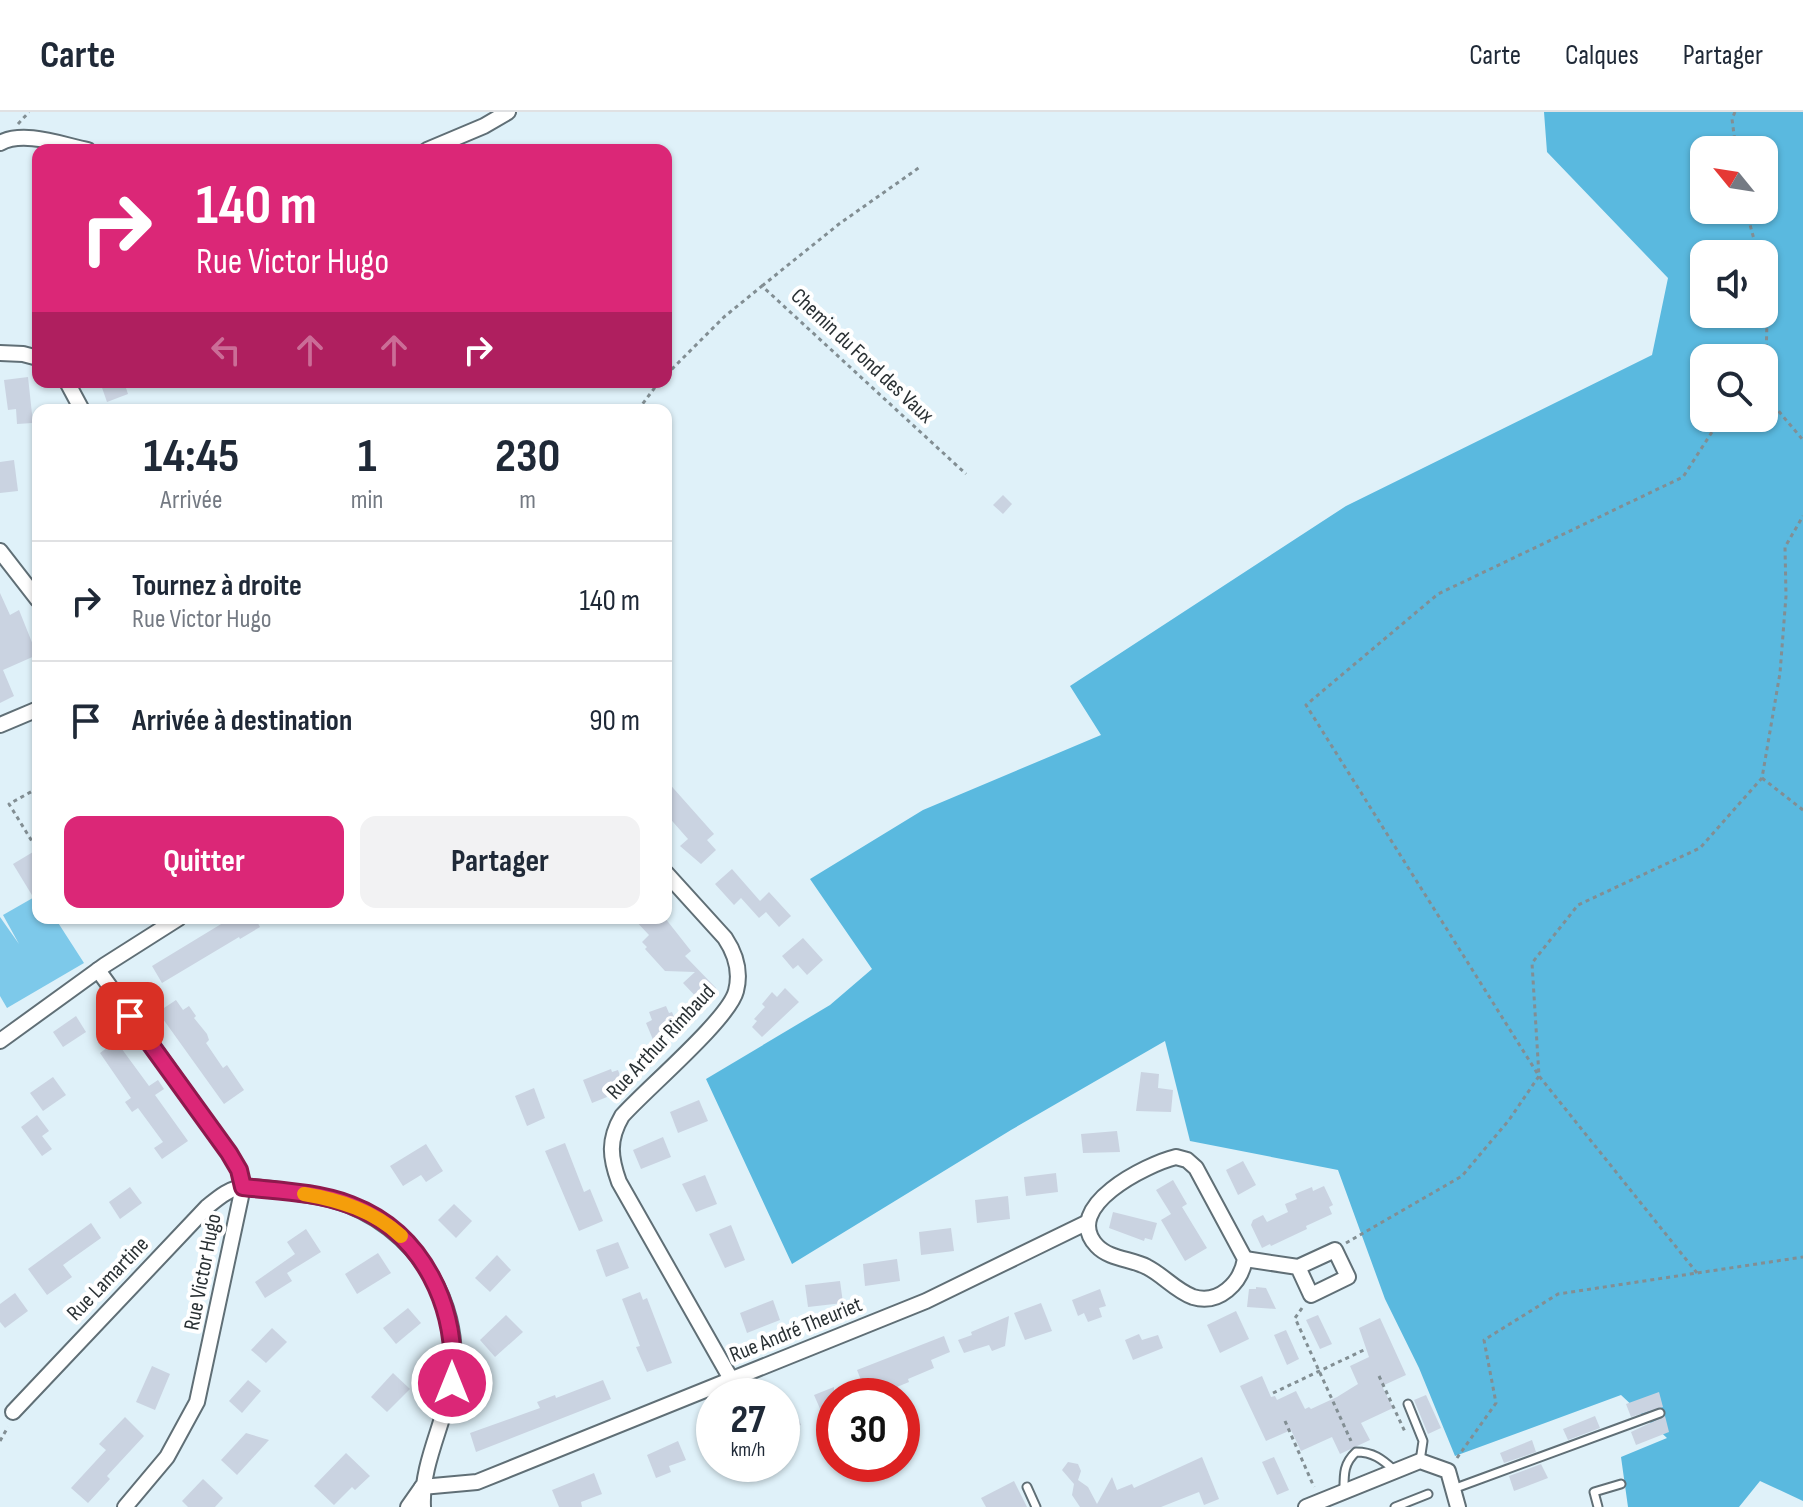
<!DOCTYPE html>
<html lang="fr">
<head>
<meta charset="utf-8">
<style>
  body { margin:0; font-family:"Sofia Sans Condensed",sans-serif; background:#f2f2f3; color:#1f2937; height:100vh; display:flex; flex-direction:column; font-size:30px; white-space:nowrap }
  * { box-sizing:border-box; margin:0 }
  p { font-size:26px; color:#747a83 }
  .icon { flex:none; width:44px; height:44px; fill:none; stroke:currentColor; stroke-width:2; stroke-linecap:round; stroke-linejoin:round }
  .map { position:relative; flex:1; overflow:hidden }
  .sheet { position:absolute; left:32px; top:292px; width:640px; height:520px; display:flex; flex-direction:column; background:#fff; border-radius:16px; box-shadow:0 2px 6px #0004 }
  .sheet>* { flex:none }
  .hud { position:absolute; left:32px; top:32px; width:640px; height:244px; border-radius:16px; box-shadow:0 2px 6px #0004; background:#db2777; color:#fff; overflow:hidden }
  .needle { width:52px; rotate:300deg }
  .tools { position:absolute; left:1690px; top:24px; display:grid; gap:16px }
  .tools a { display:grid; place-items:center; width:88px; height:88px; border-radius:16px; background:#fff; box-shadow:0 2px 6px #0004; font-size:40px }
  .speed { position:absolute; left:696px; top:1266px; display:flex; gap:16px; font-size:40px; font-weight:700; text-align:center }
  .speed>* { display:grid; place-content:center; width:104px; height:104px; border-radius:50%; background:#fff; box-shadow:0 2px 6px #0004; line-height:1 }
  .speed small { font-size:20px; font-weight:400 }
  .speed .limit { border:12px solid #d22; background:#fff; color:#111 }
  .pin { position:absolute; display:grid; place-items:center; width:68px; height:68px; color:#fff; margin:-34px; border-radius:16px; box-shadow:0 4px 12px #0006 }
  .me { position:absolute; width:88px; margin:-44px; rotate:0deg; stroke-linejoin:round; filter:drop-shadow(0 0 6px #0008) }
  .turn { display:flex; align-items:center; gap:28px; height:168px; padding:0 32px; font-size:36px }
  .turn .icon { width:104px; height:104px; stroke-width:2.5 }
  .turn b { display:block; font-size:56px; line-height:68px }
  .lanes { display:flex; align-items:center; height:76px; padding:0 32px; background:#0003; justify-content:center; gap:40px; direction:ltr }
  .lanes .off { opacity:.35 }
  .eta { display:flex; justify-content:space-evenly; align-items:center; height:136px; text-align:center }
  .eta b { font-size:48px; font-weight:700; line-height:56px }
  .button { display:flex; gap:16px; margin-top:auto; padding:16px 32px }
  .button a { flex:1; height:92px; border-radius:16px; background:#db2777; color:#fff; font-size:32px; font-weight:700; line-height:92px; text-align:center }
  .button a+a { background:#f2f2f3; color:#1f2937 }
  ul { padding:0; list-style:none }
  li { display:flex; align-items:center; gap:24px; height:120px; padding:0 32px; border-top:2px solid #e0e1e3 }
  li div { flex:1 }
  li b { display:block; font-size:30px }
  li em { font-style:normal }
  header { display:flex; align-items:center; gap:48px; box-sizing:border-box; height:112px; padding:0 40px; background:#fff; border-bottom:2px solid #e0e1e3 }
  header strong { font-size:38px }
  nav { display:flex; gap:44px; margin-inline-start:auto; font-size:28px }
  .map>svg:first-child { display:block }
  .green { fill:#7dc9ea }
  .forest { fill:#5ab9df; fill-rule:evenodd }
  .building { fill:#cad3e1 }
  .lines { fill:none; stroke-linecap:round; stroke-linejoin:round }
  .service-casing { stroke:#606f76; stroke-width:11 }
  .minor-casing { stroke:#606f76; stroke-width:18 }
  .path { stroke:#828e93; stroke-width:3; stroke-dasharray:4 4; stroke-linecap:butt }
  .service { stroke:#fff; stroke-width:7 }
  .minor { stroke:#fff; stroke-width:14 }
  .route-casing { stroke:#8e194d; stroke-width:20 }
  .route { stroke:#db2777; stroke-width:14 }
  .slow { stroke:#f59e0b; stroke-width:14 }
  .labels { text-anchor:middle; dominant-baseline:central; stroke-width:8; stroke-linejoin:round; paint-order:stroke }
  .street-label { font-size:22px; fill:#2a3134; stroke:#fff }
</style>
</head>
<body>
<header>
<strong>Carte</strong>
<nav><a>Carte</a><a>Calques</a><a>Partager</a></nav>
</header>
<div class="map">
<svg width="1803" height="1395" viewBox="0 0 1803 1395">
  <rect width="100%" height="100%" fill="#dff1f9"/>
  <path class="green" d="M38 783V806H55L84 851 7 896 0 884V805L19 832 3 803Z"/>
  <path class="forest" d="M1544 0H1803V1389L1760 1369 1739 1395H1628L1621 1345 1667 1326 1621 1283 1455 1344 1419 1256 1385 1187 1338 1058 1190 1029 1165 929 1011 1018 792 1152 706 967 830 893 872 857 810 767 923 698 1101 623 1070 574 1346 394 1652 243 1668 166 1547 40ZM1704 38H1764V98H1704ZM1704 142H1764V202H1704ZM1704 246H1764V306H1704Z"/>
  <g class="building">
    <path d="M28 265 33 311 17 312 16 297 8 298 4 268Z"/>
    <path d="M100 270H124L128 282 107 290Z"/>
    <path d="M14 348 18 379 0 381V350Z"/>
    <path d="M1003 383 1012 392 1003 402 993 393Z"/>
    <path d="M0 481 10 503 19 498 37 543 3 558 14 584 0 591Z"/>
    <path d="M666 668 714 722 707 728 716 738 701 752 680 734 688 727 666 702Z"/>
    <path d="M33 740 38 748V793L13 752Z"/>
    <path d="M732 757 760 789 769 780 791 804 779 815 766 800 759 806 741 786 734 793 715 772Z"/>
    <path d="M231 806H255L260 815 240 827 239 825 162 871 152 854Z"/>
    <path d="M633 806H665L691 839 685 844 716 876 701 890 683 871 695 860 665 859 645 837 647 835 642 830 649 823Z"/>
    <path d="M803 826 823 848 807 863 798 853 793 857 782 844Z"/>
    <path d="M785 876 799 890 762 925 752 915 757 909 754 907 765 895 762 892 772 880 777 885Z"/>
    <path d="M176 888 183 898 189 894 196 904 194 906 207 922 209 928 206 931 223 956 227 953 244 978 224 992 158 900Z"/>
    <path d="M666 894 669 901 672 900 681 923 664 930 663 927 654 930 646 911 652 908 649 900Z"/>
    <path d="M76 904 86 920 63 935 53 920Z"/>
    <path d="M116 929 149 974 158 968 164 977 155 983 188 1029 162 1047 154 1036 163 1030 138 996 132 1000 125 990 131 986 100 941Z"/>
    <path d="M611 957 612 960 618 958 623 972 618 974 619 978 606 982 607 985 592 991 583 968Z"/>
    <path d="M1141 960 1159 962 1158 976 1173 978 1171 1000 1136 999Z"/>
    <path d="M53 965 66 983 43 999 30 981Z"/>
    <path d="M534 976 545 1006 527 1014 515 984Z"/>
    <path d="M699 988 708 1009 678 1021 670 1000Z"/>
    <path d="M37 1003 49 1019 42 1024 52 1037 42 1044 21 1015Z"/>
    <path d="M1117 1019 1120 1040 1083 1041 1081 1022Z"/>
    <path d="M663 1025 671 1045 641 1057 633 1038Z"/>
    <path d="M565 1031 584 1080 590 1077 603 1109 579 1119 545 1039Z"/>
    <path d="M426 1032 443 1059 426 1070 421 1063 403 1074 390 1054Z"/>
    <path d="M1243 1049 1256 1073 1238 1083 1226 1058Z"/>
    <path d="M1056 1061 1058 1080 1026 1084 1024 1065Z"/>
    <path d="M705 1063 717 1092 696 1100 682 1072Z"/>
    <path d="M1173 1068 1187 1092 1182 1095 1207 1136 1185 1149 1161 1108 1171 1102 1156 1078Z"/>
    <path d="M1324 1074 1333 1093 1329 1095 1332 1102 1306 1114 1307 1117 1271 1134 1270 1132 1262 1136 1251 1113 1253 1108 1263 1103 1267 1110 1288 1100 1285 1092 1297 1087 1295 1082 1312 1075 1313 1079Z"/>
    <path d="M130 1075 142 1091 120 1107 109 1090Z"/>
    <path d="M1008 1084 1010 1107 977 1111 975 1088Z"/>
    <path d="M454 1092 472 1109 456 1126 438 1108Z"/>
    <path d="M1113 1100 1157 1111 1152 1128 1145 1126 1144 1129 1109 1116Z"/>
    <path d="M91 1111 101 1126 63 1153 72 1165 47 1183 28 1157Z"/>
    <path d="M731 1113 745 1148 725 1156 709 1122Z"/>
    <path d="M951 1116 954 1139 921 1143 919 1120Z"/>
    <path d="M306 1117 321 1140 287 1161 292 1169 265 1186 255 1170 295 1142 287 1130Z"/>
    <path d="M618 1130 629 1156 606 1165 596 1138Z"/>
    <path d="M378 1141 391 1161 357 1182 345 1162Z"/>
    <path d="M497 1143 511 1158 490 1180 475 1166Z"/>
    <path d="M897 1147 900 1169 865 1174 863 1152Z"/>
    <path d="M840 1169 843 1191 808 1195 805 1173Z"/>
    <path d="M1256 1175 1266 1176 1276 1197 1247 1195 1249 1177H1256Z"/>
    <path d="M1100 1177 1106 1194 1099 1196 1102 1205 1088 1210 1084 1201 1078 1204 1072 1188Z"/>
    <path d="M640 1180 643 1188 647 1186 672 1251 647 1260 636 1235 640 1234 622 1187Z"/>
    <path d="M15 1181 28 1199 5 1216 0 1210V1192Z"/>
    <path d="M773 1188 780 1208 747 1221 740 1201Z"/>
    <path d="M1041 1191 1052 1219 1025 1228 1014 1201Z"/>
    <path d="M408 1196 421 1211 396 1232 383 1216Z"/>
    <path d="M1236 1199 1249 1227 1220 1241 1207 1213Z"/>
    <path d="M506 1203 523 1220 495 1245 480 1228Z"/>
    <path d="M1318 1203 1332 1232 1320 1237 1306 1208Z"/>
    <path d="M1009 1204 1005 1234 992 1239 989 1233 964 1241 958 1228 972 1223 971 1220Z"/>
    <path d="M1380 1206 1406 1263 1382 1274 1393 1296 1361 1311 1370 1328 1340 1342 1332 1325 1301 1339 1291 1318 1266 1329 1240 1274 1262 1264 1271 1285 1275 1284 1277 1288 1296 1279 1305 1297 1309 1295 1311 1297 1337 1285 1358 1272 1350 1254 1369 1245 1359 1216Z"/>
    <path d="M272 1216 287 1230 266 1251 251 1238Z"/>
    <path d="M1286 1218 1299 1247 1287 1253 1274 1223Z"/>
    <path d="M1139 1222 1142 1228 1158 1223 1163 1236 1133 1248 1125 1228Z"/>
    <path d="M944 1224 950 1240 931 1248 934 1256 908 1267 909 1270 880 1282 879 1278 867 1283 857 1258Z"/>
    <path d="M152 1254 170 1262 155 1298 136 1290Z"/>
    <path d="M393 1261 410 1277 387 1300 371 1285Z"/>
    <path d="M248 1268 261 1279 242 1301 229 1289Z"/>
    <path d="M603 1268 611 1287 476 1340 470 1321 540 1296 537 1290 555 1283 556 1286Z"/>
    <path d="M834 1275V1302L824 1306 814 1283Z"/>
    <path d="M1659 1280 1663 1295 1631 1305 1626 1292Z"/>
    <path d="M1426 1283 1441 1316 1428 1322 1414 1288Z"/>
    <path d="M795 1298 801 1313 782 1320V1303Z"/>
    <path d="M1595 1304 1600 1316 1568 1328 1563 1317Z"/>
    <path d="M1665 1304 1669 1320 1636 1333 1631 1320Z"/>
    <path d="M125 1305 144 1324 107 1364 110 1367 88 1391 71 1376 106 1338 99 1332Z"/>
    <path d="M246 1321 269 1328 237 1363 221 1348Z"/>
    <path d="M1532 1328 1536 1340 1504 1351 1500 1341Z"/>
    <path d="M678 1329 686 1348 669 1354 671 1360 656 1366 647 1343Z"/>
    <path d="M346 1341 370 1364 355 1378 352 1375 334 1393 314 1374Z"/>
    <path d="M1202 1345 1219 1387 1204 1393 1199 1380 1161 1395H1080L1072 1383 1074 1372 1062 1358 1068 1350 1078 1352 1081 1359 1078 1368 1088 1375 1097 1392 1112 1365 1117 1378 1132 1372 1134 1376Z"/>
    <path d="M1274 1345 1289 1378 1277 1383 1262 1350Z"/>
    <path d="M1541 1352 1548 1366 1514 1379 1509 1364Z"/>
    <path d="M594 1361 602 1382 581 1390 582 1395H559L552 1378Z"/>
    <path d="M203 1367 223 1386 215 1395H188L182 1389Z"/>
    <path d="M1014 1369 1027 1395H986L981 1386Z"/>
  </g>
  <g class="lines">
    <g class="service-casing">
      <g id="service">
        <path d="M1408 1292 1423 1329 1420 1349"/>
        <path d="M1027 1375 1036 1395"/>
        <path d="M1453 1377 1660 1301"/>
        <path d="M1344 1380C1344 1363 1343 1352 1356 1340 1373 1340 1382 1347 1394 1358"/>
        <path d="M1395 1395 1428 1382"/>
        <path d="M1598 1395 1594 1380 1621 1372"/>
      </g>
    </g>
    <g class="minor-casing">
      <g id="minor">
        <path d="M0 31C24 18 62 33 88 38"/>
        <path d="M427 38 484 14 508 0"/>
        <path d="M0 241 23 242 38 246"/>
        <path d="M67 270 82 298"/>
        <path d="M0 439 38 488"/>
        <path d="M0 613 38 597"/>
        <path d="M666 761 725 826C735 841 741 860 736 879 729 907 646 977 622 1004 608 1028 610 1045 619 1070L731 1267"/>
        <path d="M98 858 229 1041 239 1058 243 1075 197 1290 167 1345 125 1395"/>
        <path d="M0 929 105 853 179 806"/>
        <path d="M1176 1045 1187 1048 1196 1056 1245 1147C1241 1171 1219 1193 1193 1185 1176 1179 1163 1163 1147 1155 1132 1147 1109 1147 1097 1134 1060 1095 1147 1052 1176 1045Z"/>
        <path d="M1245 1147 1298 1155 1335 1138 1348 1165 1311 1183 1298 1155"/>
        <path d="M13 1300 207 1095C218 1086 229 1076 244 1075 266 1074 294 1081 316 1084 402 1098 468 1184 451 1271 444 1313 421 1352 423 1395"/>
        <path d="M422 1375 477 1370 926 1189 1088 1110"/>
        <path d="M408 1395 422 1375"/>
        <path d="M1306 1395 1420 1349 1448 1359 1458 1395"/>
      </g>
    </g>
    <g class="path">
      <path d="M1735 0 1732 7 1736 38"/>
      <path d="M18 12 29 0"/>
      <path d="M1746 98 1758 142"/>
      <path d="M1764 161 1768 172 1765 283 1803 328"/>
      <path d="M762 174 839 112 920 55"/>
      <path d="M1759 246 1764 237"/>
      <path d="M666 263 724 205 762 174 966 362"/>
      <path d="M638 298 659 270"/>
      <path d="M1762 666 1803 698"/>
      <path d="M38 676 9 692 38 739"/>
      <path d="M1346 1131 1462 1064 1509 1008 1539 964 1532 851 1578 793 1700 736 1762 666 1780 561 1786 484 1785 435 1803 404"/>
      <path d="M1697 1161 1539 964 1306 593 1438 482 1683 365 1721 306"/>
      <path d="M1302 1196 1295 1206 1351 1329"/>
      <path d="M1379 1264 1406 1322"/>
      <path d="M1273 1281 1366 1237"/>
      <path d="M1285 1309 1314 1375"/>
      <path d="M0 1329 8 1315"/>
      <path d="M1457 1346 1496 1291 1484 1228 1558 1182 1803 1145"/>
    </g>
    <use href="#service" class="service"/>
    <use href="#minor" class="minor"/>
  </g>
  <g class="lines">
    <g class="route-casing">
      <path id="route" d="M130 904 229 1041 239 1058 243 1075C279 1079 317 1080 351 1093 424 1121 458 1196 452 1271"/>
    </g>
    <use href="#route" class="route"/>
    <path class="slow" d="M304 1082C340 1088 374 1099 401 1124"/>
  </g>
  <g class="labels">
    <g class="street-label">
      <text transform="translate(862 244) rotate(43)">Chemin du Fond des Vaux</text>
      <text transform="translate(661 930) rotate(-47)">Rue Arthur Rimbaud</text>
      <text transform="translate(203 1160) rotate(-79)">Rue Victor Hugo</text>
      <text transform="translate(108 1167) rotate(-46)">Rue Lamartine</text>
      <text transform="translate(796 1218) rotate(-22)">Rue André Theuriet</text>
    </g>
  </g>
</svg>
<div class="tools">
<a><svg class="needle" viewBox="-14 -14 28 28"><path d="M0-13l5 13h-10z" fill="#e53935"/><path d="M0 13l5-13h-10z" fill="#747a83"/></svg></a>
<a><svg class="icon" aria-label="sound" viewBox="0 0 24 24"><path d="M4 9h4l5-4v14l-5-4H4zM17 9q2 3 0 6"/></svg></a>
<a><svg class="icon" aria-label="search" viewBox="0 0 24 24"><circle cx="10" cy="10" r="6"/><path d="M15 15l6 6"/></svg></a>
</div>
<div class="speed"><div>27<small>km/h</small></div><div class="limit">30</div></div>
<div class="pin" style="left:130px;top:904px;background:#d93025"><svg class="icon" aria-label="arrive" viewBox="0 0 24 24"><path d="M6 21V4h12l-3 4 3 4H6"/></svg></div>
<svg class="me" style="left:452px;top:1271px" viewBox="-20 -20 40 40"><circle r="17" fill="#db2777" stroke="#fff" stroke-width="3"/><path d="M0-11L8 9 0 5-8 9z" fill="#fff"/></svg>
<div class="hud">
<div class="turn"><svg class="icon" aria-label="right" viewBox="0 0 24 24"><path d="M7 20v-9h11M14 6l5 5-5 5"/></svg><div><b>140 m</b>Rue Victor Hugo</div></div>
<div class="lanes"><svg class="icon off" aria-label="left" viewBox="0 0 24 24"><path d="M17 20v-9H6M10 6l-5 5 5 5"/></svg><svg class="icon off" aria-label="ahead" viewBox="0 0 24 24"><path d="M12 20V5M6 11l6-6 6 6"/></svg><svg class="icon off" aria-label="ahead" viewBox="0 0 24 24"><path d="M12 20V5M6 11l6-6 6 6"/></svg><svg class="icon" aria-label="right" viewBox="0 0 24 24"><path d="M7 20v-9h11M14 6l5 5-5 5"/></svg></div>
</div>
<section class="sheet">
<div class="eta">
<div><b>14:45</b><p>Arrivée</p></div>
<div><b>1</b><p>min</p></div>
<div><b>230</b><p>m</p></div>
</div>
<ul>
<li><svg class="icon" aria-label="right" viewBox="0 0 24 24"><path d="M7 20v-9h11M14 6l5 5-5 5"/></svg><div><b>Tournez à droite</b><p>Rue Victor Hugo</p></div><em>140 m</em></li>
<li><svg class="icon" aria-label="arrive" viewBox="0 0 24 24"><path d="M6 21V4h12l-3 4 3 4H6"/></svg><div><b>Arrivée à destination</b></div><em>90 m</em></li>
</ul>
<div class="button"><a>Quitter</a><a>Partager</a></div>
</section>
</div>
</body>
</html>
